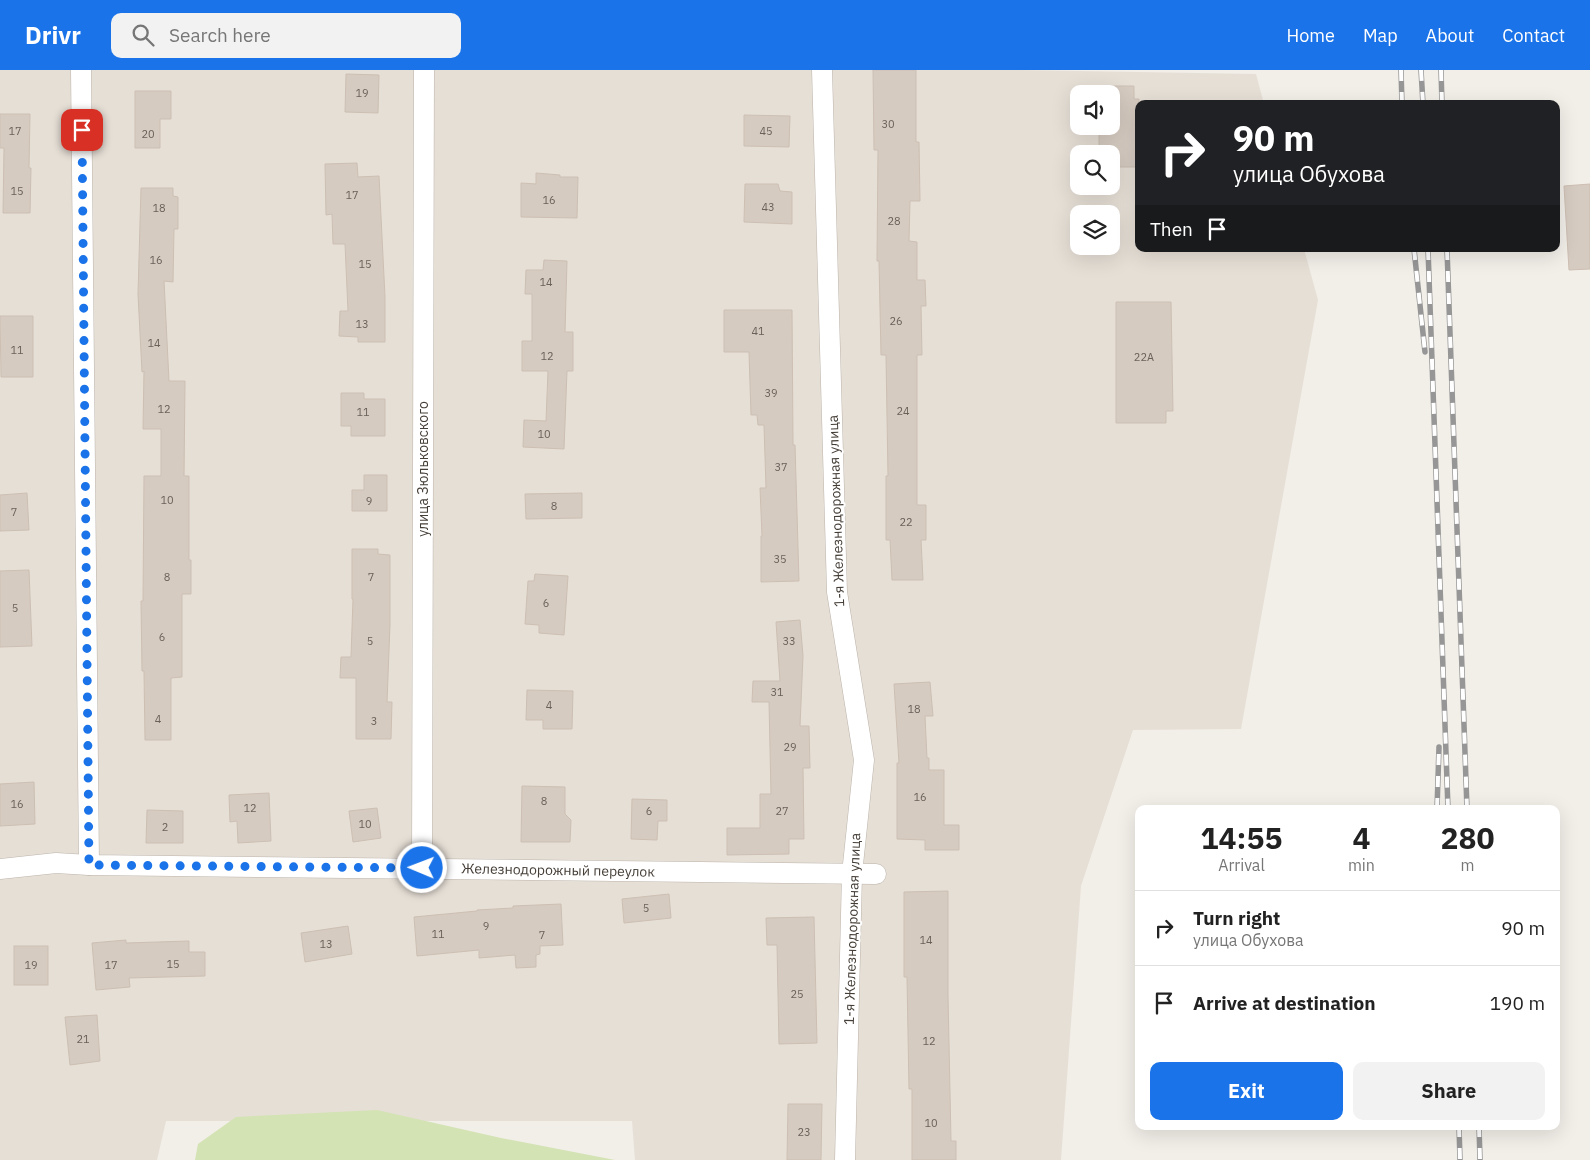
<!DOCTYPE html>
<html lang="en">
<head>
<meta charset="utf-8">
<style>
  body { margin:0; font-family:"IBM Plex Sans",sans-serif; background:#f2f2f2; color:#222; height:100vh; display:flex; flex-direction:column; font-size:19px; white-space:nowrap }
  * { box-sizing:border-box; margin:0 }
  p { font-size:16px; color:#767676 }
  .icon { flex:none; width:28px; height:28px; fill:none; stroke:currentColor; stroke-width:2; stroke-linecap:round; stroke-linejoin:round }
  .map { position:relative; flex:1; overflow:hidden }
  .side { position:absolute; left:1135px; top:735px; width:425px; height:325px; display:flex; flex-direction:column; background:#fff; border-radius:10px; box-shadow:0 5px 20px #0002 }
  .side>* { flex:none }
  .banner { position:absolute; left:1135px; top:30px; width:425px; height:152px; border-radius:10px; box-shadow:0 5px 20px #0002; background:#202124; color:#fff; overflow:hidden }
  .controls { position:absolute; left:1070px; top:15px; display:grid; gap:10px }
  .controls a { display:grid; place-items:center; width:50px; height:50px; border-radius:10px; background:#fff; box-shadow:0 5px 20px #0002; font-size:25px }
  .pin { position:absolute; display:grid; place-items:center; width:42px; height:42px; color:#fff; margin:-21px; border-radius:10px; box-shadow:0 2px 8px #0006 }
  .me { position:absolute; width:55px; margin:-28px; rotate:271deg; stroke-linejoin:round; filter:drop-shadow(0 0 4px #0008) }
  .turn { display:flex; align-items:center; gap:18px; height:105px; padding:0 15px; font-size:22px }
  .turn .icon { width:65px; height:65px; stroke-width:2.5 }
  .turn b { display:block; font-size:35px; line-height:42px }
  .then { display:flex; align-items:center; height:48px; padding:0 15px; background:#0003; gap:10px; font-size:19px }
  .eta { display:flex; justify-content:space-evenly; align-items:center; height:85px; text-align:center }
  .eta b { font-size:30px; font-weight:700; line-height:35px }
  .primary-button { display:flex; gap:10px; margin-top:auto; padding:10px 15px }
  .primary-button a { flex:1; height:58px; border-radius:10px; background:#1a73e8; color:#fff; font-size:20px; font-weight:700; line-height:58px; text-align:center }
  .primary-button a+a { background:#f2f2f2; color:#222 }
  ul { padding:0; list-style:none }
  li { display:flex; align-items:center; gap:15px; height:75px; padding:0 15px; border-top:1px solid #e0e0e0 }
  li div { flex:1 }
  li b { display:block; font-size:19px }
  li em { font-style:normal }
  header { display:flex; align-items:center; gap:30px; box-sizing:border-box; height:70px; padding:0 25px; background:#1a73e8; color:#fff }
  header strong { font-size:24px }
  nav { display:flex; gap:28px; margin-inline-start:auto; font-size:18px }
  .search { width:350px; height:45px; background:#f2f2f2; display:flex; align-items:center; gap:12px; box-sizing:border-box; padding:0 18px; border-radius:10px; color:#767676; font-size:19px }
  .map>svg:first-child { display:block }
  .residential { fill:#e6dfd6; fill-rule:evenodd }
  .green { fill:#d3e3b4 }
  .building { fill:#d6cbc1; stroke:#cdbfb2 }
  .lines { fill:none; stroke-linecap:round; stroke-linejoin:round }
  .minor-casing { stroke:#bdb4ab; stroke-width:21 }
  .minor { stroke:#fff; stroke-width:20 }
  .rail-casing { stroke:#969696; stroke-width:5.5 }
  .rail { stroke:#fff; stroke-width:4; stroke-dasharray:11; stroke-linecap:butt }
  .route { stroke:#1a73e8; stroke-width:9; stroke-dasharray:0 16.2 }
  .labels { text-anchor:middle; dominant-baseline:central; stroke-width:4; stroke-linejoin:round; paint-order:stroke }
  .number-label { font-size:11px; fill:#69615a }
  .street-label { font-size:14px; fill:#453e37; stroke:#fff }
</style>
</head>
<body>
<header>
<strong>Drivr</strong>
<div class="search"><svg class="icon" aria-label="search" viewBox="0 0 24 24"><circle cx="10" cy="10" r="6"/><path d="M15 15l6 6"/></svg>Search here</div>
<nav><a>Home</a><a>Map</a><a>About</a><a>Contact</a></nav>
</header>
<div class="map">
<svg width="1590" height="1090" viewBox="0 0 1590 1090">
  <rect width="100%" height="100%" fill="#f2eee8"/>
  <path class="residential" d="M0 0H1019L1256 4 1264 34H1139V179H1304L1318 230 1241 659 1133 660 1081 816 1061 1090H635L632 1051H166L157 1090H0ZM1079 24H1111V56H1079ZM1079 84H1111V116H1079ZM1079 144H1111V176H1079Z"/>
  <path class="green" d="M377 1040 501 1068 615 1090H195L198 1074 236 1047Z"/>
  <g class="building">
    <path d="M873 0H916V72H919L920 131H910L909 171 917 172V210H925L926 236H921L922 285H917V435H926V470H921L923 510H892L890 470H886V406H888L886 285H881L879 191H877L878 80H874Z"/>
    <path d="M346 4 379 5 378 43 345 42Z"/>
    <path d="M1105 16H1134V29H1139V97H1111V84H1099V56H1111V24H1105Z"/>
    <path d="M135 21H171V49H160V78H135Z"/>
    <path d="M0 44H30L29 98H31L30 143H3L4 78H0Z"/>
    <path d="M744 45 790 46 789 77 744 76Z"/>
    <path d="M357 93 358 107 379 106 385 227V272H358V267L339 266 340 241H348L345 174H333L332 144 326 145 325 94Z"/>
    <path d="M536 103 560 105V107H578L577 148 521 147V113L536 114Z"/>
    <path d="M745 114H778L780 121 792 122V154L744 152Z"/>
    <path d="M1590 114V199L1569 200 1564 116Z"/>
    <path d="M141 118H173V126L178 127V159H174L173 212 164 211 169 311H185L184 406H189V490H191V524H182V607L171 608V670H145L144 601H142L141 531H143L144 406H161V359H143L144 301 142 302 138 224Z"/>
    <path d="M544 190 567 191 565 262H573V301H567L564 379 523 377 524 350 546 351 548 301H522V271H532V224H525L526 200H543Z"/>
    <path d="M1116 232H1171L1173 341H1166V353H1116Z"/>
    <path d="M724 240H792L793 375H795L799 511 761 512V466H762L760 418H766L764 355H758L757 345H751L749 282H724Z"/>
    <path d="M0 246H33V307H1Z"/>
    <path d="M341 323H364V329H385V366H351V356H341Z"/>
    <path d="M364 405H387V441H352V420H364Z"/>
    <path d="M27 423 29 460 0 461V425Z"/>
    <path d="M582 423V448L526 449 525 424Z"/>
    <path d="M352 479H378V484L390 485V554L387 632H392L391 669H356V608H340L341 587H351L353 529H352Z"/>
    <path d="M29 500 32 576 0 577V501Z"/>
    <path d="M535 504 568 506 564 565 539 563V555L525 554 528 511H534Z"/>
    <path d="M800 550 803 586 800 656H809L810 698H803L804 769H789V784L727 785V758H760V724H771L769 632H752L753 611H780L776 552Z"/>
    <path d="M930 612 933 646H925L927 688H929V700H944V755H959V780H925V770L897 769V693H899L894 614Z"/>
    <path d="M527 620 573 621 572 659H543V650H526Z"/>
    <path d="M34 712 35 754 0 756V714Z"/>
    <path d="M522 716 565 717V744L571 750 570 772H521Z"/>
    <path d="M269 723 271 771 238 773 237 751 230 752 229 725Z"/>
    <path d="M632 729 667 730V751H658L657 770 631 769Z"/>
    <path d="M377 738 381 768 353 772 349 741Z"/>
    <path d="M147 740 183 741V773H146Z"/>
    <path d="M948 821V925L951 1071H956V1090H912V1019H909L907 907H904V822Z"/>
    <path d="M669 824 671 848 624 853 622 829Z"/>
    <path d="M561 834 563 875 540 876V884L536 885V897L516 898 515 885 479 888V880L417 886 414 847 477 841V840L513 838V836Z"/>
    <path d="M814 847 817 973 779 974 777 875H767L766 848Z"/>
    <path d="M348 856 352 884 305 892 301 863Z"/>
    <path d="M126 870V873L189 871V882H205V906L129 908 130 917 96 920 92 873Z"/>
    <rect x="14" y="876" width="34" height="39"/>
    <path d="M97 945 100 991 70 995 65 947Z"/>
    <path d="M788 1034H822L821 1090H787Z"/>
  </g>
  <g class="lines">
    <g class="minor-casing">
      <g id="minor">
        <path d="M81 0 89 795"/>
        <path d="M822 0 837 522 864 690 852 804 845 1090"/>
        <path d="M422 798 424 0"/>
        <path d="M0 799 56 793 89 795 876 804"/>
      </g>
    </g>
    <use href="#minor" class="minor"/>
    <g class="rail-casing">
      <g id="rail">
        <path d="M1401 0 1402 34"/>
        <path d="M1421 0 1423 34"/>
        <path d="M1441 0 1442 34"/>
        <path d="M1414 179 1425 282"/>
        <path d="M1428 179 1448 739"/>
        <path d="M1447 179 1467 739"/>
        <path d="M1437 739 1439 677"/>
        <path d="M1459 1056 1460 1090"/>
        <path d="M1479 1056 1480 1090"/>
      </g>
    </g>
    <use href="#rail" class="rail"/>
  </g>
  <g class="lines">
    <path class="route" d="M82 60 89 795 422 798"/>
  </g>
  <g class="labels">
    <g class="number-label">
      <text x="362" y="23">19</text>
      <text x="888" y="54">30</text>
      <text x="15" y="61">17</text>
      <text x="766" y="61">45</text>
      <text x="148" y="64">20</text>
      <text x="17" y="121">15</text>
      <text x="352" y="125">17</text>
      <text x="549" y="130">16</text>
      <text x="768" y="137">43</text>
      <text x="159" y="138">18</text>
      <text x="894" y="151">28</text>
      <text x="156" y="190">16</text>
      <text x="365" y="194">15</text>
      <text x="546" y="212">14</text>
      <text x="896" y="251">26</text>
      <text x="362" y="254">13</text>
      <text x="758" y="261">41</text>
      <text x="154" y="273">14</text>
      <text x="17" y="280">11</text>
      <text x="547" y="286">12</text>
      <text x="1144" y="287">22А</text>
      <text x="771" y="323">39</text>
      <text x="164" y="339">12</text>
      <text x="903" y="341">24</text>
      <text x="363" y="342">11</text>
      <text x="544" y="364">10</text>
      <text x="781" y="397">37</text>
      <text x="167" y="430">10</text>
      <text x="369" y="431">9</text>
      <text x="554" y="436">8</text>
      <text x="14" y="442">7</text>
      <text x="906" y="452">22</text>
      <text x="780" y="489">35</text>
      <text x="167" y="507">8</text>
      <text x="371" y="507">7</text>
      <text x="546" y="533">6</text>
      <text x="15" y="538">5</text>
      <text x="162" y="567">6</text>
      <text x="370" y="571">5</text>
      <text x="789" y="571">33</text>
      <text x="777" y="622">31</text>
      <text x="549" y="635">4</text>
      <text x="914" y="639">18</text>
      <text x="158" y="649">4</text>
      <text x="374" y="651">3</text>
      <text x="790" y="677">29</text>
      <text x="920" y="727">16</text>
      <text x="544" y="731">8</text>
      <text x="17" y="734">16</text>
      <text x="250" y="738">12</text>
      <text x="649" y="741">6</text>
      <text x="782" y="741">27</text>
      <text x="365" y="754">10</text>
      <text x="165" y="757">2</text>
      <text x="646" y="838">5</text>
      <text x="486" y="856">9</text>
      <text x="438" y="864">11</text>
      <text x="542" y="865">7</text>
      <text x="926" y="870">14</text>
      <text x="326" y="874">13</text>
      <text x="173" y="894">15</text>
      <text x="31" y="895">19</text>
      <text x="111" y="895">17</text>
      <text x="797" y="924">25</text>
      <text x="83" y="969">21</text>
      <text x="929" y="971">12</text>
      <text x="931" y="1053">10</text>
      <text x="804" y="1062">23</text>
    </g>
    <g class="street-label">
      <text transform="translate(423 399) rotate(-90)">улица Зюльковского</text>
      <text transform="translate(836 441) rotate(-92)">1-я Железнодорожная улица</text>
      <text transform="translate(558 800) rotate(1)">Железнодорожный переулок</text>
      <text transform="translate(852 859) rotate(-88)">1-я Железнодорожная улица</text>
    </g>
  </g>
</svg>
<div class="controls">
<a><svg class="icon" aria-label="sound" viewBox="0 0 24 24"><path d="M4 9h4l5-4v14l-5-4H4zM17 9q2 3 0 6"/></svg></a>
<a><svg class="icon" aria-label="search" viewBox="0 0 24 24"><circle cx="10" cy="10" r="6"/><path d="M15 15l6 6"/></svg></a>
<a><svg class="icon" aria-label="layers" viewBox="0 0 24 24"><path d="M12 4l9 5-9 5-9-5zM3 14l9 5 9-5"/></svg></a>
</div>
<div class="pin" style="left:82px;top:60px;background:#d93025"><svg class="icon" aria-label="arrive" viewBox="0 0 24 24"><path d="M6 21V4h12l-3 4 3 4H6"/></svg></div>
<svg class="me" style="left:422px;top:798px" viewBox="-20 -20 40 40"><circle r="17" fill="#1a73e8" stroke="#fff" stroke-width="3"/><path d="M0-11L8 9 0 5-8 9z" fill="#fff"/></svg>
<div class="banner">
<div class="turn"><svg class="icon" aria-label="right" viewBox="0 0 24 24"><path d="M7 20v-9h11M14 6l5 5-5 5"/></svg><div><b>90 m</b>улица Обухова</div></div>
<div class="then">Then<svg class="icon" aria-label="arrive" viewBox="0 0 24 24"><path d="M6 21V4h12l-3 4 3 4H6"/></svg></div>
</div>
<section class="side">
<div class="eta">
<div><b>14:55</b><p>Arrival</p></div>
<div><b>4</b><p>min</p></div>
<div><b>280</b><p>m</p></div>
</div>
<ul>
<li><svg class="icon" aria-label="right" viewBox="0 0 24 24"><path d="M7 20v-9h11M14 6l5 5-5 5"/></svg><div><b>Turn right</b><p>улица Обухова</p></div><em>90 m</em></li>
<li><svg class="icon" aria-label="arrive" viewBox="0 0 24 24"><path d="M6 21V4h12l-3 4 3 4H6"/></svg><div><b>Arrive at destination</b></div><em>190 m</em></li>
</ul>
<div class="primary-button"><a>Exit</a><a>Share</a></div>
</section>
</div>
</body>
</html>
